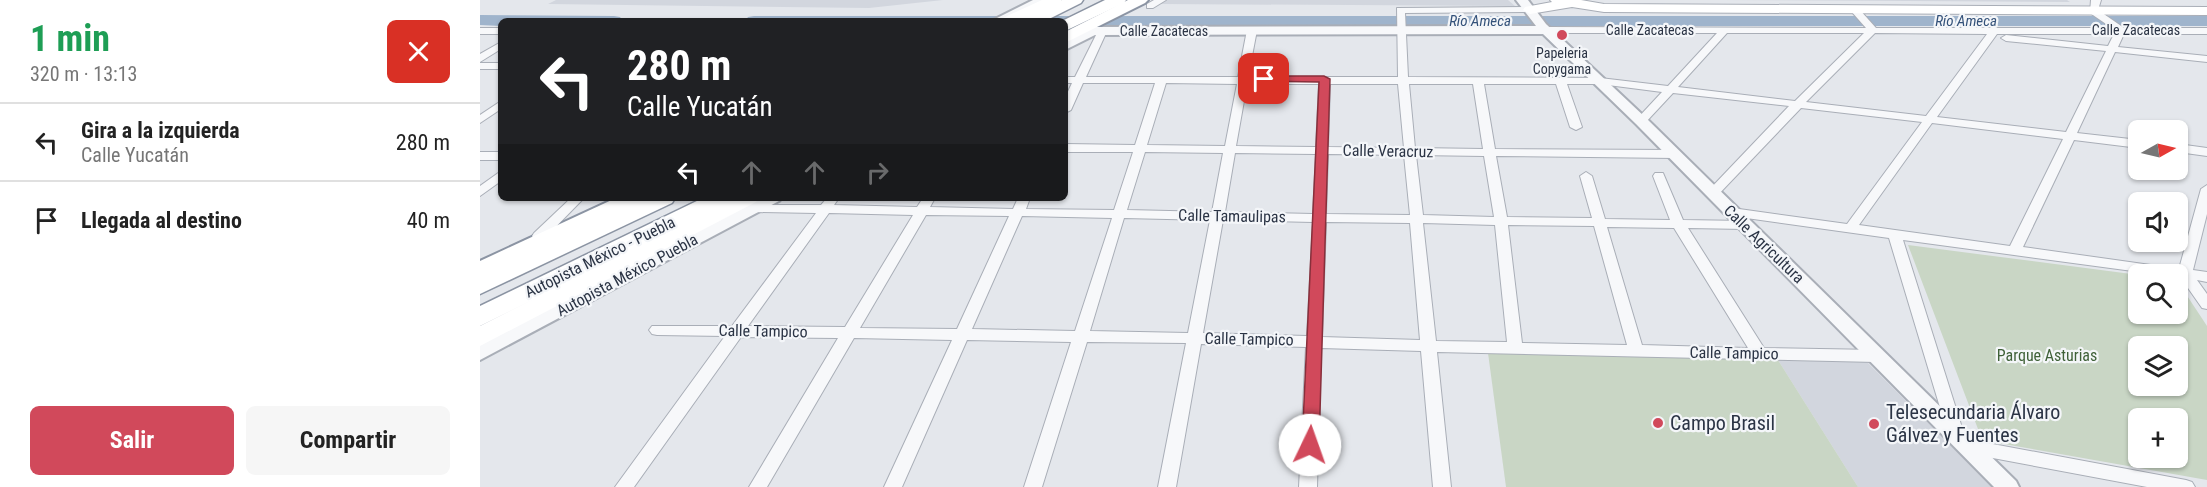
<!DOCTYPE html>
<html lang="es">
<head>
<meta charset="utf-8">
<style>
  body { margin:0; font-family:"Roboto Condensed",sans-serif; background:#f6f6f6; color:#222; height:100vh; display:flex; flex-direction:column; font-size:22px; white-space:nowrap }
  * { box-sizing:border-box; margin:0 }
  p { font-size:20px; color:#767676 }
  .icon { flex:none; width:33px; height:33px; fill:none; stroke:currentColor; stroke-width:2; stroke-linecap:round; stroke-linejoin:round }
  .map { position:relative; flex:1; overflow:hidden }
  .side { display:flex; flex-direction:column; background:#fff; width:480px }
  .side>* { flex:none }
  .top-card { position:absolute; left:18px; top:18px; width:570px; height:183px; border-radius:9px; box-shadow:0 2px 4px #0004; background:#202124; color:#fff; overflow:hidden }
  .needle { width:39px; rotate:82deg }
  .tools { position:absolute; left:1648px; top:120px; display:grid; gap:12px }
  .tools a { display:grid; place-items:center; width:60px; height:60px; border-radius:9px; background:#fff; box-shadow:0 2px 4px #0004; font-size:30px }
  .pin { position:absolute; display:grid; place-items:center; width:51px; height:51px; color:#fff; margin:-26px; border-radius:12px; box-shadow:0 3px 9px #0006 }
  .me { position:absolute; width:66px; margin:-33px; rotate:3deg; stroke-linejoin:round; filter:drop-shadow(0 0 4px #0008) }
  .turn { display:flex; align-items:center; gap:21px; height:126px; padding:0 30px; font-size:27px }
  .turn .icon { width:78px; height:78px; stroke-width:2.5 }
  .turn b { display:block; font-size:42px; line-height:51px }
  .lanes { display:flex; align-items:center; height:57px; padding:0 30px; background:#0003; justify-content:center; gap:30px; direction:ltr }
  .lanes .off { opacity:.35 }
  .round { display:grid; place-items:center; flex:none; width:63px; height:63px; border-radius:9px; background:#f6f6f6 }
  .head { display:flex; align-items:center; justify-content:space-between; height:102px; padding:0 30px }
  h1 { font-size:36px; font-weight:700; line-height:45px; color:#1e9e55 }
  .button { display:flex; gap:12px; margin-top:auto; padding:12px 30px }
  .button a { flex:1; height:69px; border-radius:9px; background:#d1495b; color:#fff; font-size:24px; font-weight:700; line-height:69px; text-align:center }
  .button a+a { background:#f6f6f6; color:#222 }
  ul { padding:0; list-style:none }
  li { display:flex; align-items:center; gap:18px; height:78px; padding:0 30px; border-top:2px solid #e0e0e0 }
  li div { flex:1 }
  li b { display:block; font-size:22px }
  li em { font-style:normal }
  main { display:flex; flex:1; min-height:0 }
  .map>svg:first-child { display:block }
  .built { fill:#d2d6de }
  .green { fill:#c9d6c5; fill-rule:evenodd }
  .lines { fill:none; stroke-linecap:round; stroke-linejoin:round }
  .river { fill:#9fb4cc; fill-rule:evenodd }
  .minor-casing { stroke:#a9aeb7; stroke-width:2 }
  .tertiary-casing { stroke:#a9aeb7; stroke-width:4 }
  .secondary-casing { stroke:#a9aeb7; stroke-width:2 }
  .trunk-casing { stroke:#8b94a3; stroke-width:4 }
  .motorway-casing { stroke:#8b94a3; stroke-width:3 }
  .minor { fill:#f7f8fa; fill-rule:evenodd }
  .tertiary { fill:#f7f8fa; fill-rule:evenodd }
  .secondary { fill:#fff; fill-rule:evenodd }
  .trunk { fill:#fff; fill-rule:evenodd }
  .motorway { fill:#fff; fill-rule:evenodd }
  .route { fill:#d1495b; stroke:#882f3b; stroke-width:1.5 }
  .poi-dot { fill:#d1495b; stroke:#f4f6f9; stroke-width:2 }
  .labels { text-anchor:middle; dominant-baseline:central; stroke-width:4.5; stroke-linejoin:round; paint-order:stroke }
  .far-street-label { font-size:14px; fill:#2b3445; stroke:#f4f6f9 }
  .far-poi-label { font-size:14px; fill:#2b3445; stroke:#f4f6f9 }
  .far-water-label { font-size:15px; font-style:italic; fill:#34527a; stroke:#f4f6f9 }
  .street-label { font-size:16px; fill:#2b3445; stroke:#f4f6f9 }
  .park-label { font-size:16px; fill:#3f6138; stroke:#f4f6f9 }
  .near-poi-label { font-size:20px; fill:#2b3445; stroke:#f4f6f9; text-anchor:start }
</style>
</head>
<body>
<main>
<section class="side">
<div class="head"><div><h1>1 min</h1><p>320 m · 13:13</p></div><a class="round" style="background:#d93025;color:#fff"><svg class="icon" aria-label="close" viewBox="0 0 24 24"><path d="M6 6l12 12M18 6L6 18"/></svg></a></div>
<ul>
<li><svg class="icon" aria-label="left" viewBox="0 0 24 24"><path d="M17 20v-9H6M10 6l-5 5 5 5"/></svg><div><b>Gira a la izquierda</b><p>Calle Yucatán</p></div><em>280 m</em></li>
<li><svg class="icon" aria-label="arrive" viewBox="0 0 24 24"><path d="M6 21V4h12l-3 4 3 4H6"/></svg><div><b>Llegada al destino</b></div><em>40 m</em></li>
</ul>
<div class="button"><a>Salir</a><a>Compartir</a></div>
</section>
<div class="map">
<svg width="1727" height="487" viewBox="0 0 1727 487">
  <rect width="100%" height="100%" fill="#e4e7ec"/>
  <g class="built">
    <path d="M76 0H463L389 8 68 4Z"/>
    <path d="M687 0H1028L1035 6 680 4Z"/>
    <path d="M1240 0H1587L1590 2Z"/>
    <path d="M1298 360 1386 361 1512 487H1378Z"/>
  </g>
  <g class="green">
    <path d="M1428 245 1659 275V314H1698V282L1727 326V480L1518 443 1498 429ZM1698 346V386H1659V346ZM1659 418H1698V458H1659Z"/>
    <path d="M1008 353 1298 360 1378 487H1026Z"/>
  </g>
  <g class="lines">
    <g class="river">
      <path d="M0 15 134 16 140 17 143 21H21V26L0 25Z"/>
      <path d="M274 16H1727V26H585V21H265L268 17Z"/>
    </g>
    <g class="minor-casing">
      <g id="minor">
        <path d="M674 0H686L673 8H667V4Z"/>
        <path d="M1611 0H1621L1618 10 1644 28H1727V34H1644L1638 47 1727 56V62L1635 52 1597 133 1659 140V148L1594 140 1543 247 1699 269 1721 189 1727 185V214L1713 270 1727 272V282L1717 280 1727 294V309L1722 308 1701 278H1698V274H1675L1423 240 1484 434 1482 439 1476 441 1470 439 1468 434 1409 238 1252 216 1246 212 1252 208 1367 224 1442 122 1321 108 1236 197 1232 198 1226 194 1228 191 1309 106 1193 93 1165 123 1161 124 1155 121 1182 92 1120 84H1087L1102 127 1096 130 1090 127 1076 84H1004L1015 149 1195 150 1201 154 1195 158 1016 156 1027 217 1112 218 1100 176 1106 172 1112 176 1125 219 1190 220 1173 176 1175 173H1183L1203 220 1265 221 1272 225 1265 229 1208 228 1284 348 1396 350 1401 352 1404 356 1401 360 1396 362 957 352 971 487H953L941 351 841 348 837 487H819L826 347 721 344 696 487H678L706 343 607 342 562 487H544L591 342 487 340 422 487H404L472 340 374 338 287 487H269L358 338 261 337 154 487H135L245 336 177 335 172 334 169 330 172 326H252L336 213 275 212 269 208 270 205H341L347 198H359L354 205 437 207 443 198H455L450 207 533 209 538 198H550L546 209 634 210 653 152H585V144L655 145 675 83H603L591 110 585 113V98L592 83H585V77H595L619 29 627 31 606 77H758L767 30 772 27 777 30 768 77H918L917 8 1050 7 1053 8V12L925 13 928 77 1120 78 1188 86 1237 33H1066L1061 30 1066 27 1386 28 1371 11 1376 8 1379 9 1396 28H1632L1610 13ZM1247 33H1384L1315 101 1198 87ZM1395 33 1507 34 1446 116 1326 102ZM1517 34H1634L1628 46 1526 35 1521 38 1526 41 1626 51 1586 132 1457 117ZM686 83 757 84 745 146 667 145ZM767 84H839L836 147 756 146ZM850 84H918L924 148 848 147ZM929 84H993L1003 149 935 148ZM1452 123 1583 139 1530 246 1379 225ZM665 152 743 153 732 212 647 210ZM755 153 836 154 833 214 745 212ZM848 154 924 155 930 215 846 214ZM936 155 1004 156 1014 217 943 215ZM349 213 433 215 365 327 268 326ZM446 215 529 216 477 329 380 328ZM542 216 632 218 595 331 492 329ZM644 218 730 220 708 333 610 331ZM743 220 833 222 827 336 723 333ZM846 222 930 223 940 340 842 337ZM943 223 1015 225 1027 342 956 341ZM1028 225 1114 226 1147 345 1042 343ZM1127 227 1194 228 1268 348 1162 345Z"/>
        <rect x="0" y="28" width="21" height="6"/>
        <path d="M21 42V49L0 62V54Z"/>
        <rect x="0" y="63" width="21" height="6"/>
        <path d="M21 101V109L0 123V115Z"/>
        <path d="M1698 144 1727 148V156L1698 152Z"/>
        <rect x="0" y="152" width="21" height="8"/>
        <path d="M21 171V181L0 196V186Z"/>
        <path d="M91 198H104L64 239H54L52 236 54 233Z"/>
        <path d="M1486 439 1706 480 1712 482 1715 487H1667L1486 453 1480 451 1477 446 1480 441Z"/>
      </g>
    </g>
    <g class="tertiary-casing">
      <g id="tertiary">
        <path d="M553 0H568L526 21H511Z"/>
        <path d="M1036 0H1048L1066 24 1166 118 1536 481 1539 487H1514L1156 124 1063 34 615 35 585 50V41L613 27 1056 26Z"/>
        <path d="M282 198H302L299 201 0 360V345Z"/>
      </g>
    </g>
    <g class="secondary-casing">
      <path id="secondary" d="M1070 0H1101L1124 4 1727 7V15L1124 12 1092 7 1050 14 1043 10 1045 7 1072 2Z"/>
    </g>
    <g class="trunk-casing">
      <g id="trunk">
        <path d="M562 0H582L579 3 542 21H521L523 18Z"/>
        <path d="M648 0H668L665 3 585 43V32Z"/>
        <path d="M136 198H164L160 202 0 278V261Z"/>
        <path d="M253 198H280L276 202 0 346V326Z"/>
      </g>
    </g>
    <g class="motorway-casing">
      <g id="motorway">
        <path d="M582 0H603L601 3 565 21H544L546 17Z"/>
        <path d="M625 0H646L644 3 585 31V21H582Z"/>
        <path d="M166 198H195L192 203 0 294V276Z"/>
        <path d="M223 198H252L249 203 0 326V306Z"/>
      </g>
    </g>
    <use href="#minor" class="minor"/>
    <use href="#tertiary" class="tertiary"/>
    <use href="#secondary" class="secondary"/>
    <use href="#trunk" class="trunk"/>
    <use href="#motorway" class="motorway"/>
  </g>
  <path class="route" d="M784 76H844L850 79 839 445 836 450 830 452 824 450 822 445 839 82 780 81 778 79Z"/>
  <g class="poi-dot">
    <circle cx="1082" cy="35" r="6"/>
    <circle cx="1178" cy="423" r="6"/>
    <circle cx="1394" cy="424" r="6"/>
  </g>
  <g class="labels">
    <g class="far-street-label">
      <text x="1170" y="30">Calle Zacatecas</text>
      <text x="1656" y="30">Calle Zacatecas</text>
      <text x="684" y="31">Calle Zacatecas</text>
    </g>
    <g class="far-poi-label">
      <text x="1082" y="53">Papeleria<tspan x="1082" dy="16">Copygama</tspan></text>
    </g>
    <g class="far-water-label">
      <text x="1000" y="21">Río Ameca</text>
      <text x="1486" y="21">Río Ameca</text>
    </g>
    <g class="street-label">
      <text transform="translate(908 151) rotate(1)">Calle Veracruz</text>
      <text transform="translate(752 216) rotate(1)">Calle Tamaulipas</text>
      <text transform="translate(1284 244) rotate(44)">Calle Agricultura</text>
      <text transform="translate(120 257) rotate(-26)">Autopista México - Puebla</text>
      <text transform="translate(147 275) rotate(-28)">Autopista México Puebla</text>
      <text transform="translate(283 331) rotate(1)">Calle Tampico</text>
      <text transform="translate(769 339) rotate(1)">Calle Tampico</text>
      <text transform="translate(1254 353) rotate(1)">Calle Tampico</text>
    </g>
    <g class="park-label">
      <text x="1567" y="355">Parque Asturias</text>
    </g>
    <g class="near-poi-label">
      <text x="1406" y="412">Telesecundaria Álvaro<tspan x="1406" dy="23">Gálvez y Fuentes</tspan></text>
      <text x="1190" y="423">Campo Brasil</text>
    </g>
  </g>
</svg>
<div class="tools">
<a><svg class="needle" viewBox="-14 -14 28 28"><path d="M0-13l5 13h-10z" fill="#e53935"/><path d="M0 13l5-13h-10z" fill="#767676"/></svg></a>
<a><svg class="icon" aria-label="sound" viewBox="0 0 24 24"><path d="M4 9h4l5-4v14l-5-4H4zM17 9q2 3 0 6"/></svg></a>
<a><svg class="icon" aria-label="search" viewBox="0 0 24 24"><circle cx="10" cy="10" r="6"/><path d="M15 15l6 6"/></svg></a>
<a><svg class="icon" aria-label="layers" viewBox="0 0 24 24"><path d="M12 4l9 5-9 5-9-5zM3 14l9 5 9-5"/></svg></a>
<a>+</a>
</div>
<div class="pin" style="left:784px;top:79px;background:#d93025"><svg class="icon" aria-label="arrive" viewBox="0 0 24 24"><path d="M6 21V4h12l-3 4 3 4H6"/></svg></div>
<svg class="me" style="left:830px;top:445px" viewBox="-20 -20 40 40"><circle r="19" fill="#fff"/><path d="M0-13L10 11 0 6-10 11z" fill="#d1495b"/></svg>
<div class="top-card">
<div class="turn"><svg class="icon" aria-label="left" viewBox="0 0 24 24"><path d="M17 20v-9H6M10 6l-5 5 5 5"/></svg><div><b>280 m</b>Calle Yucatán</div></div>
<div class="lanes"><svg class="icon" aria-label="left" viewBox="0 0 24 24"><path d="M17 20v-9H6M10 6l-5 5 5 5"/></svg><svg class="icon off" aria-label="ahead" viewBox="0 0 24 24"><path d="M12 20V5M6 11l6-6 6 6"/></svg><svg class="icon off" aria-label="ahead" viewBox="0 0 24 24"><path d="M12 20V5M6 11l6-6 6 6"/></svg><svg class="icon off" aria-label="right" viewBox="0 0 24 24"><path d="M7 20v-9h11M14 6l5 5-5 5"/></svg></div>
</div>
</div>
</main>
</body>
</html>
